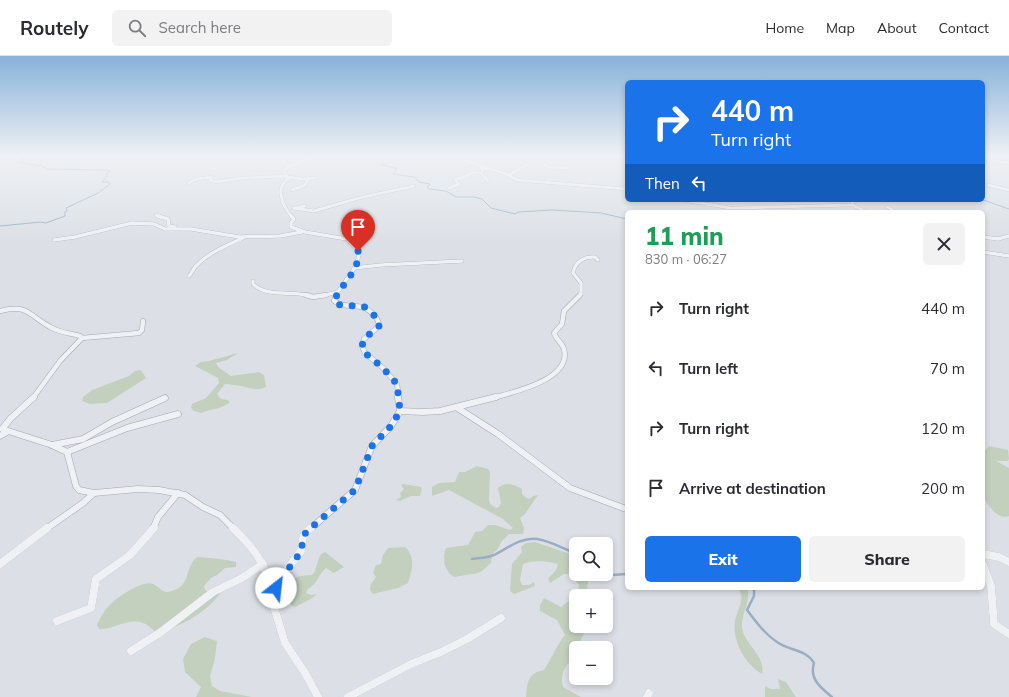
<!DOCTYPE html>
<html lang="en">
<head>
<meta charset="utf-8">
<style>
  body { margin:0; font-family:Mulish,sans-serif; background:#f2f2f3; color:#2b2b33; height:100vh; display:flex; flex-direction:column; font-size:15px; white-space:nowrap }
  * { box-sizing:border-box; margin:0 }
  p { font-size:13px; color:#7c7c81 }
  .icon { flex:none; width:22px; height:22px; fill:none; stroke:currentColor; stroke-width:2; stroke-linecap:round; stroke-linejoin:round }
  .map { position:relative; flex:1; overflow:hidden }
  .sheet { position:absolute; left:625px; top:154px; width:360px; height:380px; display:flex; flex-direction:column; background:#fff; border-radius:6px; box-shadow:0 2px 6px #0003 }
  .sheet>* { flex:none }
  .top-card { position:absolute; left:625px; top:24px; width:360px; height:122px; border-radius:6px; box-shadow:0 2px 6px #0003; background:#1a73e8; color:#fff; overflow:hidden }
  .fabs { position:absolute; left:569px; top:481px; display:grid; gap:8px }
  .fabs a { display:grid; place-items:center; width:44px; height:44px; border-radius:6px; background:#fff; box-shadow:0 2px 6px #0003; font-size:20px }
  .pin { position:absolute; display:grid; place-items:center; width:34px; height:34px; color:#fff; margin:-41px -17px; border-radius:50% 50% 50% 0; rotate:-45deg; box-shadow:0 0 4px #0007 }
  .pin .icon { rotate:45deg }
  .me { position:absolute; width:44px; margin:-22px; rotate:29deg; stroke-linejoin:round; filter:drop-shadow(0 0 3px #0008) }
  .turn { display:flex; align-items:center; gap:14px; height:84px; padding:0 20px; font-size:18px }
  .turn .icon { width:52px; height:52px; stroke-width:2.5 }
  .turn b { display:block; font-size:28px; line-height:34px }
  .then { display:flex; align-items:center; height:38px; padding:0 20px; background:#0003; gap:8px; font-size:15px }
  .round { display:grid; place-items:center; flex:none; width:42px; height:42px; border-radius:6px; background:#f2f2f3 }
  .summary { display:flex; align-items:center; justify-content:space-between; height:68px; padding:0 20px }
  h1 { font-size:24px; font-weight:800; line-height:30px; color:#1e9e55 }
  .action { display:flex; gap:8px; margin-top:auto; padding:8px 20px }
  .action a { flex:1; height:46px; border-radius:6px; background:#1a73e8; color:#fff; font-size:16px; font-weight:800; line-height:46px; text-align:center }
  .action a+a { background:#f2f2f3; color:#2b2b33 }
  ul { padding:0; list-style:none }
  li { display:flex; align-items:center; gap:12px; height:60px; padding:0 20px }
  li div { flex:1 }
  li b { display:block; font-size:15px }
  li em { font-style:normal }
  header { display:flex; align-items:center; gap:24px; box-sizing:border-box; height:56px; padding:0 20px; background:#fff; border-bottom:1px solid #e1e1e2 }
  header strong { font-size:19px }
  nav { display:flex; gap:22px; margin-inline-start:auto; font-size:14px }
  .search { width:280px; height:36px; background:#f2f2f3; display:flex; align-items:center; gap:10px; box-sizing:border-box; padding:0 14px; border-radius:6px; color:#7c7c81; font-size:15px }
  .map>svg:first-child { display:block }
  .green { fill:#c3d0bd }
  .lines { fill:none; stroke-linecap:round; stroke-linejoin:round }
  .stream-far1 { stroke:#97afc6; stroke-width:1 }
  .stream { stroke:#97afc6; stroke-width:2.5 }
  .street-far4-casing { stroke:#a2a7b0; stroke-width:3.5 }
  .street-far3-casing { stroke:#a2a7b0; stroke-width:4 }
  .street-far2-casing { stroke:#a2a7b0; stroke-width:5.5 }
  .street-far1-casing { stroke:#a2a7b0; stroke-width:7 }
  .street-casing { stroke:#a2a7b0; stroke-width:8 }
  .street-far4 { stroke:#eff1f5; stroke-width:3 }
  .street-far3 { stroke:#eff1f5; stroke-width:3.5 }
  .street-far2 { stroke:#eff1f5; stroke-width:4.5 }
  .street-far1 { stroke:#eff1f5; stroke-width:6 }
  .street { stroke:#eff1f5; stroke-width:8 }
  .route { stroke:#1a73e8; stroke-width:7; stroke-dasharray:0 12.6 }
</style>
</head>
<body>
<header>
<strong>Routely</strong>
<div class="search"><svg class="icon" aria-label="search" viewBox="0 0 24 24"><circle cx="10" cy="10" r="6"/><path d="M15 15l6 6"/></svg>Search here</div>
<nav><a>Home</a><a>Map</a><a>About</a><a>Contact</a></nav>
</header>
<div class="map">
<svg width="1009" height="641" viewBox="0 0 1009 641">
  <rect width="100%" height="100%" fill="#dce0e6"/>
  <g class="green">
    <path d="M238 297 227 304 216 307 218 311 231 320 259 316 264 319 266 331C257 335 254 333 245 331 238 329 232 329 225 328L217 338 221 343 228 344 230 346C223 353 210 353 201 357L194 355 191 352 192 348 206 342 219 327 218 322 195 310 201 306 209 305Z"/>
    <path d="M141 314 146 322 107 347 90 348 82 345 83 341 92 334 129 320 135 315Z"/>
    <path d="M989 390 1008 394 1009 403 1008 405H996L1009 412V460C998 465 985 447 983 438 981 427 983 409 983 397Z"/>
    <path d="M477 410 488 413 490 416 489 444 490 448 496 452 499 451 501 447 498 432C505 425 514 428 522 433V438L525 441 529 443 533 440 538 439 525 458 520 462 524 472 523 478H509L502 485 497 494 493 497 491 507 482 515 478 517 454 521C444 515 442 502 446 492L468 489 475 476 482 475 488 469H495L510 474 513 472 503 463 449 434 432 440V431L439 427 455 426 459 416H465Z"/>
    <path d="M403 428 421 431 422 433 420 440H411L400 445 396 444 401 441 400 437 404 433 401 429Z"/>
    <path d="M535 486 576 500V518H591L593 520 588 525 587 540H576V570H593C583 576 581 581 579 592H576C576 605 558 609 563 631L581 641H526C527 626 528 617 544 614 552 602 556 590 565 579L557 564 540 555V549L544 542 561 551 577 539 579 529 570 518H564L550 527 548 523 556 514 558 508C547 505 534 504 523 508L520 524 522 529H529L534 526 535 530 514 538 510 535 512 508 522 496 521 491 526 487Z"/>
    <path d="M405 491C416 500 412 516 408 527L398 532 373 538 370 534 371 528 376 521 373 517 376 509 381 508 383 499 388 492Z"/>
    <path d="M325 496 344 511 334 517 326 512C320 517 319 522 315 527 311 532 308 531 306 537L311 539 317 538C315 541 299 549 296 551L292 550 289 546 284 547 282 545V542L286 539 288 535 285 533C294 520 297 520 312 519 318 513 316 505 321 498Z"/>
    <path d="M197 501C211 502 224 503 236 506V511L225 512 217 519 211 522 204 530 205 534 210 536 220 535V538C205 557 180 572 156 576 151 573 149 569 143 567 127 561 114 574 99 573L97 569C100 563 103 556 108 551 114 543 143 523 153 528 163 533 162 540 177 533 190 527 186 509 197 501Z"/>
    <path d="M738 532H747C752 544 741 557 742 571 744 589 766 599 762 618 745 608 732 585 735 565 737 553 746 543 738 532Z"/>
    <path d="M205 581 217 585 215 602 210 620 212 630 220 635 252 641H196L201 631 185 616 183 603 191 588Z"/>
    <path d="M778 623 786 626 796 641H765V630L771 633H780Z"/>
  </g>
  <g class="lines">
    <g class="stream-far1">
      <path d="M397 99 395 102 389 103V106L382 109 395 112 396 113 393 118 414 121 419 126 430 128 427 131 429 133 446 135 456 141H474L482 143 491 152 515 158 518 156 552 154 586 156 601 157 627 163"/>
      <path d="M983 144 1009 153"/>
      <path d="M0 170 41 166 46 167 65 160V156L67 155 66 152 98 137 110 128 109 126H102L108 120 106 118 110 115 108 114 47 113 42 110 22 107 21 106 24 103 20 102 28 99"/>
    </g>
    <g class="stream">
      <path d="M472 503C479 502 487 502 494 499 508 492 521 481 537 483 551 485 563 493 576 497"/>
      <path d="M606 517 612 519 627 518"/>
      <path d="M754 532V540L747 554C756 566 765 578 777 586 789 595 806 593 814 607 809 623 821 632 832 641"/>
    </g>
    <g class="street-far4-casing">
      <g id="street-far4">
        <path d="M263 99 281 102 309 101"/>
        <path d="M500 99H508"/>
        <path d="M528 99 539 102 548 111 567 112"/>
        <path d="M545 99H554"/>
        <path d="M486 100 489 99"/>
        <path d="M983 102 1009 107"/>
        <path d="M460 103 509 119 517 124 627 133"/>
        <path d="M460 103 470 99"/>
        <path d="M481 117 488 125"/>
        <path d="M509 119 531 106 526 99"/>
        <path d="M288 121 303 123 315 122"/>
        <path d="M189 127 197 123 211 121 210 124 216 126 242 122 287 120"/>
        <path d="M988 129 1009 134"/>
        <path d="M449 132 459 128 455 124 475 116 481 117 483 115 481 112 486 113"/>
        <path d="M292 134 304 130 308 124"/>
        <path d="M682 144 731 152 852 149"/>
        <path d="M853 144 852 149 868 156"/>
        <path d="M887 151 897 156"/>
        <path d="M293 152 314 155 359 142 414 130"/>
        <path d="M295 152 305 150"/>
        <path d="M156 159 161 161"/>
        <path d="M292 161C283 150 274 133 288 123L284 115 286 112 316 99"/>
      </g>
    </g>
    <g class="street-far3-casing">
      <g id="street-far3">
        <path d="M158 160 168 163 169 170 175 171"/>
        <path d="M291 160 294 163 291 167V171L305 176 347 183 358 195 359 199 356 210 335 240"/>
        <path d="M983 181 998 183 1009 180"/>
        <path d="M54 184 75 181 132 167 154 168 165 173H191L239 181 280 180 302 176"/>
        <path d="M983 196 1009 200"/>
        <path d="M354 212 381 209 462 205"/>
        <path d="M189 220C192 217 193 213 196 210 208 197 227 189 243 182"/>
        <path d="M253 225V228C267 242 293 234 309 240"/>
        <path d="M322 240 337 236"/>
        <path d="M579 240 581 238V227L573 217C575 206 584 200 595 201L598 204"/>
      </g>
    </g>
    <g class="street-far2-casing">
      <g id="street-far2">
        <path d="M306 239 313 241 326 239"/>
        <path d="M336 239 334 245C348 255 361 244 374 259 377 263 379 265 379 270L364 283 362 290 365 297 383 312 397 328 399 342"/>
        <path d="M0 255C29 248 28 259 50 271 60 277 70 277 80 280L82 282 60 305 33 342"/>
        <path d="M82 282 139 277 142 274 143 265"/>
        <path d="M493 342C513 336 572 324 564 293 562 287 556 283 554 277L562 268 564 255 580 239"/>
      </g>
    </g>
    <g class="street-far1-casing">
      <g id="street-far1">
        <path d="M34 341 11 362 2 373 52 389 67 396 76 430 79 434 94 437 138 433 159 434 185 439 203 451 220 459 234 473"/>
        <path d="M456 351 498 378 570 432 626 453"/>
        <path d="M400 355 423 356 440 355 496 341"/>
        <path d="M0 380 7 376"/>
        <path d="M52 389 83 383 112 366 165 342"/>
        <path d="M67 396 127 372 178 358"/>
        <path d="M46 473 83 447 94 437"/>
        <path d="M153 473 158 461 178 437"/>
        <path d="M310 473 355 434 372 390 391 370 400 355 398 341"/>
      </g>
    </g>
    <g class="street-casing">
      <g id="street">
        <path d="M233 472C247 486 259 498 266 517 269 525 266 533 271 541"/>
        <path d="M311 472 306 476 303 482 301 495 282 520 271 541 285 587 305 617 318 641"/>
        <path d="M983 498 999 501 1009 506"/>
        <path d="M0 508 47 472"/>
        <path d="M983 509 991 530 994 568 1009 578"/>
        <path d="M57 565 91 552 96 523 130 499 154 472"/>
        <path d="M131 595 161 576 213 536 242 522 263 508"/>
        <path d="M348 641 411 608 441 596 467 583 501 562"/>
        <path d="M647 641 649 637"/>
      </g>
    </g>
    <use href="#street-far4" class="street-far4"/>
    <use href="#street-far3" class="street-far3"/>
    <use href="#street-far2" class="street-far2"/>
    <use href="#street-far1" class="street-far1"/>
    <use href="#street" class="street"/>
  </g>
  <linearGradient id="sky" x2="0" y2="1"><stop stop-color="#87b2da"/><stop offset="0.53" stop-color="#eff1f4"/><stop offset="1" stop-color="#eff1f4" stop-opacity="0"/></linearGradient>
  <rect width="1009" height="188" fill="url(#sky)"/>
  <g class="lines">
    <path class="route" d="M276 532C281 519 292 510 299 498 303 491 302 483 306 476L355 434 372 390 391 370 400 355 397 328 383 312 365 297 362 290 364 283 379 270V266C376 262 372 256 368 253 358 245 344 255 334 245 340 229 361 214 358 195"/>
  </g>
</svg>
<div class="fabs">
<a><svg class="icon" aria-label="search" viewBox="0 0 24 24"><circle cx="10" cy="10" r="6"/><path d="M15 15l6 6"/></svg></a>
<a>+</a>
<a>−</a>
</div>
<div class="pin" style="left:358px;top:195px;background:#d93025"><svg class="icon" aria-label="arrive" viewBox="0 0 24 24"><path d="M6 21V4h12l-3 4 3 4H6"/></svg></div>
<svg class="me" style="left:276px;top:532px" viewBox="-20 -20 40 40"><circle r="19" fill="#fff"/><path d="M0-13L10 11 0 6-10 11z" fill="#1a73e8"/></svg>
<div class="top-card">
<div class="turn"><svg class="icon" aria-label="right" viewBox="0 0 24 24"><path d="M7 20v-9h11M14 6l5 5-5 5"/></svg><div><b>440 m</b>Turn right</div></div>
<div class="then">Then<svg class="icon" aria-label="left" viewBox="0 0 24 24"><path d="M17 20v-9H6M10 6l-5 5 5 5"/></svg></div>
</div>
<section class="sheet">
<div class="summary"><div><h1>11 min</h1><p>830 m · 06:27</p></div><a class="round"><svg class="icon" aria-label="close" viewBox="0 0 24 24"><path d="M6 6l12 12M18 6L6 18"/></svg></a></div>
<ul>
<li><svg class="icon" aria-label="right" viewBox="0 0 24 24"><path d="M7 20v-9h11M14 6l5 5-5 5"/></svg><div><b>Turn right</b></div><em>440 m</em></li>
<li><svg class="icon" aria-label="left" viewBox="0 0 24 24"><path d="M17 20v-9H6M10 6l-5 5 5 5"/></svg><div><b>Turn left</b></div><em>70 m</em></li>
<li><svg class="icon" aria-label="right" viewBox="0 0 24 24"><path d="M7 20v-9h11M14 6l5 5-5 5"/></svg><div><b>Turn right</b></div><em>120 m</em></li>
<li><svg class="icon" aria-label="arrive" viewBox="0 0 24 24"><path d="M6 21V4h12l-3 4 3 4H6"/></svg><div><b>Arrive at destination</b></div><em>200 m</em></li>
</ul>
<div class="action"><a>Exit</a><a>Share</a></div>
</section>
</div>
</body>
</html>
